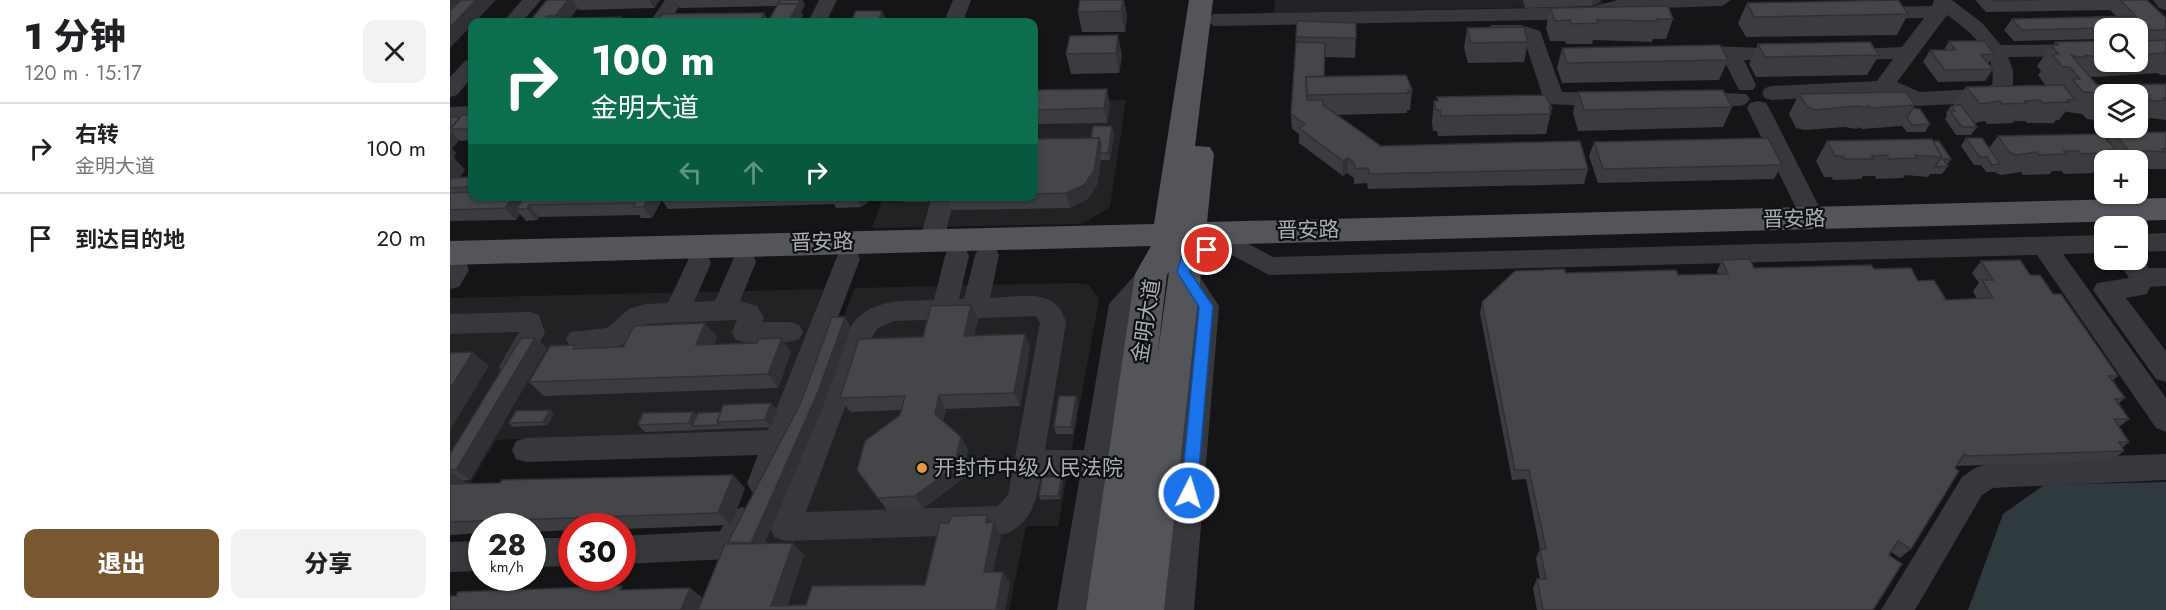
<!DOCTYPE html>
<html lang="zh">
<head>
<meta charset="utf-8">
<style>
  body { margin:0; font-family:Jost,"Noto Sans SC",sans-serif; background:#f2f2f2; color:#202124; height:100vh; display:flex; flex-direction:column; font-size:22px; white-space:nowrap }
  * { box-sizing:border-box; margin:0 }
  p { font-size:20px; color:#757577 }
  .icon { flex:none; width:33px; height:33px; fill:none; stroke:currentColor; stroke-width:2; stroke-linecap:round; stroke-linejoin:round }
  .map { position:relative; flex:1; overflow:hidden }
  .drawer { display:flex; flex-direction:column; background:#fff; width:450px }
  .drawer>* { flex:none }
  .hud { position:absolute; left:18px; top:18px; width:570px; height:183px; border-radius:12px; box-shadow:0 2px 4px #0004; background:#0b6e4f; color:#fff; overflow:hidden }
  .buttons { position:absolute; left:1644px; top:18px; display:grid; gap:12px }
  .buttons a { display:grid; place-items:center; width:54px; height:54px; border-radius:12px; background:#fff; box-shadow:0 2px 4px #0004; font-size:30px }
  .speed { position:absolute; left:18px; top:513px; display:flex; gap:12px; font-size:30px; font-weight:700; text-align:center }
  .speed>* { display:grid; place-content:center; width:78px; height:78px; border-radius:50%; background:#fff; box-shadow:0 2px 4px #0004; line-height:1 }
  .speed small { font-size:15px; font-weight:400 }
  .speed .limit { border:9px solid #d22; background:#fff; color:#111 }
  .pin { position:absolute; display:grid; place-items:center; width:51px; height:51px; color:#fff; margin:-26px; border:3px solid #fff; border-radius:50%; box-shadow:0 2px 6px #0007 }
  .me { position:absolute; width:66px; margin:-33px; rotate:5deg; stroke-linejoin:round; filter:drop-shadow(0 0 4px #0008) }
  .turn { display:flex; align-items:center; gap:21px; height:126px; padding:0 24px; font-size:27px }
  .turn .icon { width:78px; height:78px; stroke-width:2.5 }
  .turn b { display:block; font-size:42px; line-height:51px }
  .lanes { display:flex; align-items:center; height:57px; padding:0 24px; background:#0003; justify-content:center; gap:30px; direction:ltr }
  .lanes .off { opacity:.35 }
  .round { display:grid; place-items:center; flex:none; width:63px; height:63px; border-radius:12px; background:#f2f2f2 }
  .head { display:flex; align-items:center; justify-content:space-between; height:102px; padding:0 24px }
  h1 { font-size:36px; font-weight:800; line-height:45px }
  .cta { display:flex; gap:12px; margin-top:auto; padding:12px 24px }
  .cta a { flex:1; height:69px; border-radius:12px; background:#785731; color:#fff; font-size:24px; font-weight:800; line-height:69px; text-align:center }
  .cta a+a { background:#f2f2f2; color:#202124 }
  ul { padding:0; list-style:none }
  li { display:flex; align-items:center; gap:18px; height:90px; padding:0 24px; border-top:2px solid #e0e0e0 }
  li div { flex:1 }
  li b { display:block; font-size:22px }
  li em { font-style:normal }
  main { display:flex; flex:1; min-height:0 }
  .map>svg:first-child { display:block }
  .built { fill:#212224 }
  .water { fill:#2f3a3f }
  .lines { fill:none; stroke-linecap:round; stroke-linejoin:round }
  .minor { fill:#37383c; fill-rule:evenodd }
  .major { fill:#53555a; fill-rule:evenodd }
  .wall { fill:#3a3c40 }
  .shaded-wall { fill:#303134 }
  .building { fill:#44464a; stroke:#303134; stroke-width:1.5 }
  .route { fill:#1a73e8; stroke:#114b97; stroke-width:1.5 }
  .poi-dot { fill:#e49840; stroke:#101012; stroke-width:2 }
  .labels { text-anchor:middle; dominant-baseline:central; stroke-width:4.5; stroke-linejoin:round; paint-order:stroke }
  .street-label { font-size:21px; fill:#a8aeb6; stroke:#101012 }
  .poi-label { font-size:21px; fill:#a8aeb6; stroke:#101012; text-anchor:start }
</style>
</head>
<body>
<main>
<section class="drawer">
<div class="head"><div><h1>1 分钟</h1><p>120 m · 15:17</p></div><a class="round"><svg class="icon" aria-label="close" viewBox="0 0 24 24"><path d="M6 6l12 12M18 6L6 18"/></svg></a></div>
<ul>
<li><svg class="icon" aria-label="right" viewBox="0 0 24 24"><path d="M7 20v-9h11M14 6l5 5-5 5"/></svg><div><b>右转</b><p>金明大道</p></div><em>100 m</em></li>
<li><svg class="icon" aria-label="arrive" viewBox="0 0 24 24"><path d="M6 21V4h12l-3 4 3 4H6"/></svg><div><b>到达目的地</b></div><em>20 m</em></li>
</ul>
<div class="cta"><a>退出</a><a>分享</a></div>
</section>
<div class="map">
<svg width="1716" height="610" viewBox="0 0 1716 610">
  <rect width="100%" height="100%" fill="#151517"/>
  <g class="built">
    <path d="M825 0H1152L1153 4 1151 6 824 13Z"/>
    <path d="M676 100 660 207 639 220 630 224 422 228 433 197 584 196V102Z"/>
    <path d="M626 283 639 285 649 299 608 526H576L559 610H261L355 413 405 288Z"/>
    <path d="M373 289 322 430 46 440 0 518V298Z"/>
  </g>
  <path class="water" d="M1716 482V610H1518L1553 514 1594 485Z"/>
  <g class="lines">
    <g class="minor">
      <path d="M72 0H91L72 22H53Z"/>
      <path d="M215 0H234L218 22H200Z"/>
      <path d="M369 0H387L376 22H358Z"/>
      <path d="M503 0H521L513 22H494Z"/>
      <path d="M1168 0H1281L1272 6 1179 9 1142 19 764 26 754 20 764 14 1141 7Z"/>
      <path d="M1484 0H1502L1532 23 1551 45 1654 44V56L1558 57 1563 71V85L1560 90 1556 95 1527 103 1467 106 1436 93 1322 100 1315 98 1312 93 1315 88 1322 86 1427 81 1443 59 1394 60 1387 58 1384 54 1387 50 1452 47 1474 18 1423 19 1413 13 1423 7 1482 6ZM1497 15C1520 31 1548 54 1542 85L1527 89 1470 92 1447 82Z"/>
      <path d="M1703 0H1716V10L1709 8Z"/>
      <path d="M1042 25H1071L1090 31 1112 92 1160 93 1167 95 1171 100 1167 105 1160 107 1099 104 1092 94 1074 39 1035 35 1032 31Z"/>
      <path d="M1238 45 1336 49 1343 51 1346 55 1343 59 1294 60 1306 85 1303 90H1289L1273 59 1231 55 1228 51 1231 47Z"/>
      <path d="M22 59V77L7 95 0 97V77L15 61Z"/>
      <path d="M1245 92 1296 94 1300 99 1296 104 1289 106 1238 104 1234 99 1238 94Z"/>
      <path d="M1308 101 1316 103 1319 108 1375 218 1371 224 1363 227 1355 224 1351 218 1297 108 1300 103Z"/>
      <path d="M22 106V120L0 121V107Z"/>
      <path d="M482 196H505L494 239 491 245 482 248 473 245 470 239Z"/>
      <path d="M1716 233V251L1688 252V234Z"/>
      <path d="M1654 235V253L1613 254 1716 398V432L1706 428 1587 255 819 275 782 255 779 249 782 243 791 240 823 257Z"/>
      <path d="M537 246 546 249 549 255 540 298C569 297 608 286 616 323L595 450H634L659 304 692 267 701 265 710 267 713 274 684 308 639 610H607L630 476 591 475C587 500 581 524 555 534L335 541 324 537 320 527 395 336C414 298 446 301 484 300L495 256 498 250 507 247 516 250 519 256 509 299H514L525 255 528 249ZM586 316 590 323 558 495 548 506 356 512 420 340 428 328 444 321Z"/>
      <path d="M398 250 407 253 410 259 322 492 312 496 302 492 297 483 308 455 76 462 66 459 62 450 66 441 76 438 318 430 386 259 389 253Z"/>
      <path d="M294 253 303 255 306 262 290 301 307 306 314 318 312 322H340L349 325 353 332 349 339C331 345 304 346 286 340L282 333 287 320H285L196 324 172 345 163 348 129 349 120 346 116 339 120 332 157 328 179 309 196 304 218 303 240 256 249 254 258 256 261 263 244 302 265 301 285 255Z"/>
      <path d="M1688 254 1699 268H1716V286L1700 287 1697 294 1676 298 1716 351V382L1706 379 1643 290 1647 283 1679 278 1667 260H1688Z"/>
      <path d="M7 261 16 263 19 270 9 287 0 289V263Z"/>
      <path d="M733 263 742 265 769 306 744 610H712L743 307 721 272 724 265Z"/>
      <path d="M80 312 89 315 95 333 71 375 62 378 53 375 49 367 69 332 0 334V314Z"/>
      <path d="M1716 454V480L1543 488 1532 495 1465 610H1431L1512 477 1525 468 1550 460Z"/>
      <path d="M292 507 303 511 307 521 290 555 279 559 172 564V536L270 531 281 511Z"/>
      <path d="M82 538H122V566L82 567Z"/>
      <path d="M32 541V571L0 572V542Z"/>
    </g>
    <path class="major" d="M739 0H763L745 146 760 147 764 154 757 222 1716 198V220L754 245 714 610H636L685 274 701 246 0 265V241L704 224ZM719 272 707 359 717 275Z"/>
  </g>
  <g class="wall">
    <path d="M97 0H210L204 8 129 10 128 8 120 18 171 17 175 22H79Z"/>
    <path d="M225 0H352L355 5 351 12 353 15 349 22H207L319 21 327 6 230 8Z"/>
    <path d="M674 0 677 17 675 32H632L628 12Z"/>
    <path d="M1073 0H1150V2L1141 6 1075 8Z"/>
    <path d="M1527 0H1697L1716 18V75H1710L1708 73 1646 77 1643 76 1642 77H1640L1647 85 1716 84V120L1700 118 1698 120 1688 121V94H1654V121L1637 119 1632 114 1617 112 1616 111 1609 120H1606L1604 123H1577L1575 121H1564L1563 123 1537 124 1535 121 1524 123 1527 127 1521 135H1506L1495 119 1497 116 1496 113 1501 106H1503L1516 87 1596 86 1588 75 1591 71 1587 66 1601 46H1603L1605 42 1654 41V62H1688V41H1690L1688 39V28H1654V39L1564 41 1554 30 1562 19 1667 17 1660 10 1536 12 1526 1Z"/>
    <path d="M1297 3 1458 14 1447 35 1296 37 1288 23Z"/>
    <path d="M1100 8 1223 19 1216 39H1203L1202 42 1143 40 1142 44H1116L1115 41H1100L1096 28Z"/>
    <path d="M847 21 906 38 905 58 875 57 874 76 962 90 960 110H957V113L887 115 931 146 1138 169 1134 184 918 189 917 183 904 184V178L897 173 893 176 849 143V134L842 129 841 114Z"/>
    <path d="M1017 28 1078 42 1074 62 1018 63 1014 48Z"/>
    <path d="M620 36 672 55 669 73 621 74 616 54Z"/>
    <path d="M1499 41 1544 54 1538 64 1543 69 1535 81 1488 82 1473 62 1480 50H1494Z"/>
    <path d="M1308 44 1429 55 1417 75 1306 77 1299 64Z"/>
    <path d="M1112 48 1278 60 1269 80 1112 83 1107 68Z"/>
    <path d="M584 90 660 104 657 123 584 124Z"/>
    <path d="M1128 92 1282 107 1273 127 1128 131 1123 113Z"/>
    <path d="M1349 94 1465 105 1463 108 1480 124 1475 132H1457L1452 126 1412 129 1408 127 1407 129 1394 127 1355 130 1346 128 1339 114Z"/>
    <path d="M987 97 1102 108 1096 134 988 136 987 131H983L982 122 984 101H987Z"/>
    <path d="M22 114V140L10 141 9 140 2 149 6 153 2 159 4 158 15 170 9 177H22V196H427L411 207 386 208 384 204 218 209 212 200 202 218H191L189 215 89 217 87 220 76 221 70 214 66 220 0 221V117H10Z"/>
    <path d="M1716 132V169H1698L1696 172 1688 171V160H1654V163L1648 170H1645L1643 173 1614 174 1612 171H1602L1600 174 1573 175 1571 172 1551 175 1544 172H1536L1531 165H1524L1511 146 1516 138 1539 148 1548 136 1657 140 1664 133Z"/>
    <path d="M664 134 660 160H651L647 185 638 199 620 208 502 210 497 196H584V139L641 138Z"/>
    <path d="M1377 141H1483L1501 159 1497 165 1498 166 1492 174H1480L1478 177 1455 175 1453 178 1426 179 1425 176H1413L1411 179 1383 180 1382 177H1374L1366 161Z"/>
    <path d="M1144 142 1332 165 1324 179 1148 183 1139 156Z"/>
    <path d="M450 196H479L478 202H453Z"/>
    <path d="M1272 260 1304 268 1424 269 1468 281 1496 300 1527 299 1523 291 1529 283 1522 273 1531 261 1580 275 1603 294 1668 376 1662 381 1675 398 1669 403 1679 419 1669 427 1679 442 1672 448 1674 451 1661 461 1506 466 1461 549 1450 558 1441 552 1439 555 1423 610H1087L1083 588 1087 579H1090L1086 558 1090 549 1076 479 1062 480 1030 313 1032 302 1116 273 1228 275 1268 274 1267 271Z"/>
    <path d="M521 305 528 319 524 335 575 334 580 348 570 406 496 409 493 422 511 437 518 450 512 479 473 509 437 510 407 470 450 415 451 410 400 412 390 398 473 337Z"/>
    <path d="M255 323 267 337 264 344 341 352 328 388 94 396 79 382 125 345 129 349 173 347Z"/>
    <path d="M401 327 375 402 314 544 354 555 337 606 356 605 475 585 542 523 544 522 551 535 543 572H553L560 583 555 610H0L178 590 240 588 253 599 280 544 278 542Z"/>
    <path d="M85 338 97 348 20 480H12L15 482 14 484 295 488 281 525 172 529V526H122V530L82 532V526H32V533L0 535V454Z"/>
    <path d="M628 403 623 434H606L604 427Z"/>
    <path d="M100 410 104 414 97 425 63 427 59 423Z"/>
    <path d="M327 410 321 427 195 432 188 425 243 412 247 415Z"/>
    <path d="M613 480 610 499 591 500 589 496Z"/>
  </g>
  <g class="shaded-wall">
    <path d="M0 0H11L0 15Z"/>
    <path d="M26 0H46L25 22H22V25L0 48V27Z"/>
    <path d="M118 0H122L128 8 117 22H110L105 16Z"/>
    <path d="M199 0H210L204 8Z"/>
    <path d="M347 0H352L355 5 351 12 353 15 349 22H338Z"/>
    <path d="M673 0H674L677 17 675 32 671 11Z"/>
    <path d="M1143 0H1150V2L1141 6Z"/>
    <path d="M432 11 437 22H428V21Z"/>
    <path d="M314 13 319 22H309Z"/>
    <path d="M171 17 175 22H168Z"/>
    <path d="M668 35 672 55 669 73 666 53Z"/>
    <path d="M657 89 660 104 657 123 654 108Z"/>
    <path d="M662 126 664 134 660 160 658 153Z"/>
    <path d="M2 132 9 140 2 149 6 153 1 159 4 158 15 170 2 188H0V135Z"/>
    <path d="M649 138 652 153H650L651 160 647 185 638 199 620 208 616 193Z"/>
    <path d="M898 158 897 173 893 176V161Z"/>
    <path d="M64 196H74L78 201 66 209 70 214 66 220 55 208Z"/>
    <path d="M199 196H210L212 200 202 218 193 207Z"/>
    <path d="M406 196H427L411 207Z"/>
    <path d="M79 205 89 217 87 220 77 209Z"/>
    <path d="M521 305 528 319 521 350 514 336Z"/>
    <path d="M395 317 401 327 375 402 311 552 301 543Z"/>
    <path d="M255 323 267 337 257 359 246 345Z"/>
    <path d="M575 334 580 348 570 406 564 393Z"/>
    <path d="M85 338 97 348 20 480 6 470Z"/>
    <path d="M332 338 341 352 328 388 318 374Z"/>
    <path d="M23 352 39 366 0 430V389Z"/>
    <path d="M489 395 496 409 492 427 485 414Z"/>
    <path d="M626 396 628 403 623 434 621 427Z"/>
    <path d="M321 403 327 410 321 427 315 420Z"/>
    <path d="M100 410 104 414 97 425 93 422Z"/>
    <path d="M243 412 250 419 242 426 239 423Z"/>
    <path d="M511 437 518 450 512 479 473 509 465 496Z"/>
    <path d="M1 472 15 482 0 509V475Z"/>
    <path d="M283 475 295 488 281 525 268 513Z"/>
    <path d="M612 477 613 480 610 499 608 496Z"/>
    <path d="M537 515 544 526V522L551 535 541 583 534 572 536 523Z"/>
    <path d="M343 543 354 555 336 610 321 606Z"/>
    <path d="M553 572 560 583 555 610H546Z"/>
    <path d="M240 588 254 599 249 610H231Z"/>
  </g>
  <g class="building">
    <path d="M11 0H26L0 27V11Z"/>
    <path d="M97 0H118L105 16H97L95 19H85L82 22H79Z"/>
    <path d="M331 0H350L346 7 348 4H328Z"/>
    <path d="M630 0H673L671 11 628 12Z"/>
    <path d="M1448 0 1458 14 1304 17 1297 3Z"/>
    <path d="M1542 0H1588L1543 1Z"/>
    <path d="M1670 0H1697L1716 18V30H1700L1697 27 1572 30 1562 19 1686 16Z"/>
    <path d="M328 4H348L338 22H318Z"/>
    <path d="M1218 6 1223 19H1207L1208 21 1147 20 1148 23 1121 24 1120 20 1105 21 1100 8Z"/>
    <path d="M406 11H432L428 21 415 22H375L382 19H402Z"/>
    <path d="M314 13 309 22H207L212 14Z"/>
    <path d="M171 17 168 22H82L85 19Z"/>
    <path d="M847 21 906 23V38L846 37Z"/>
    <path d="M1074 27 1078 42 1021 43 1017 28Z"/>
    <path d="M668 35 666 53 616 54 620 36Z"/>
    <path d="M1716 40V53L1688 55V41Z"/>
    <path d="M1499 41H1534L1544 54 1531 55 1543 69 1495 70 1480 50H1505Z"/>
    <path d="M1654 41V57H1648L1635 55 1637 57H1626L1621 55 1647 85 1716 84V98H1713L1715 100 1702 101 1696 98 1698 101H1688V94H1654V99L1649 93 1633 92 1622 79H1630L1620 67H1613L1602 55 1609 54 1601 46 1608 45 1605 42Z"/>
    <path d="M846 42 875 43 874 76 856 77 857 100H873V105L931 146 1130 141 1138 169 919 174 918 168 905 169 904 163 898 158 893 161 849 128 855 124 841 114Z"/>
    <path d="M1420 42 1429 55 1315 57 1308 44Z"/>
    <path d="M1270 45 1278 60 1117 63 1112 48Z"/>
    <path d="M956 75 962 90H958L959 93 857 95 856 77Z"/>
    <path d="M1613 85 1625 100H1617L1619 102 1592 103 1590 100 1575 101 1577 103 1552 104 1550 101 1530 104 1516 87Z"/>
    <path d="M657 89 654 108 584 110V90Z"/>
    <path d="M1273 90 1282 107 1134 110 1128 92Z"/>
    <path d="M1456 92 1465 105 1423 108 1418 106 1419 108 1406 106 1366 110 1357 107 1349 94Z"/>
    <path d="M1095 95 1102 108H1099L1101 114 991 116 990 110H986L984 101H988L987 97Z"/>
    <path d="M1511 105 1527 127H1512L1500 111H1505L1501 106Z"/>
    <path d="M1463 108 1470 109 1480 124 1462 125 1457 118Z"/>
    <path d="M22 114V129H0L12 115Z"/>
    <path d="M0 117H10L0 129Z"/>
    <path d="M643 126H662L658 153H650L651 145 649 138H641Z"/>
    <path d="M1716 132V149H1712L1715 152 1678 150 1664 133Z"/>
    <path d="M1652 134 1666 150H1658L1660 153 1631 154 1629 151H1614L1616 154 1589 155 1587 152 1566 155 1559 152 1548 136Z"/>
    <path d="M649 138 644 171 634 185 616 193 584 194V139Z"/>
    <path d="M1318 138 1332 165 1153 169 1144 142Z"/>
    <path d="M1516 138H1532L1550 164 1542 165 1537 157H1530Z"/>
    <path d="M1482 139 1492 157 1465 155 1467 158 1439 159 1437 155 1422 156 1424 159H1395L1393 156H1385L1377 141Z"/>
    <path d="M1483 141H1489L1501 159H1493L1498 166 1485 167 1492 157Z"/>
    <path d="M4 158 0 164V159Z"/>
    <path d="M22 177V187L0 188V178Z"/>
    <path d="M22 192V196H64L55 208 0 210V193Z"/>
    <path d="M75 196H199L193 207H183L185 203 79 205 77 209H66Z"/>
    <path d="M1300 259 1304 268 1421 265 1424 269 1461 268 1468 281 1484 280 1496 300 1543 298 1532 280H1543L1531 261 1570 260 1580 275H1590L1603 294H1611L1668 376H1659L1675 398 1665 399 1679 419H1664L1679 442H1669L1674 451 1518 456 1514 454 1505 468 1509 471 1461 549 1448 541 1439 555 1452 564 1423 610H1093L1087 579H1096L1090 549H1096L1079 470H1065L1032 302 1065 271 1114 269 1116 273 1226 270 1228 275 1278 274 1272 260Z"/>
    <path d="M521 305 514 336 575 334 564 393 489 395 485 414 511 437 504 467 465 496 428 498 407 470 415 441 450 415 455 396 390 398 409 339 473 337 481 306Z"/>
    <path d="M382 317H395L368 392 301 543 278 542 351 402Z"/>
    <path d="M255 323 246 345 307 343 309 339 332 338 318 374 79 382 100 346 125 345 123 349 173 347 184 326Z"/>
    <path d="M71 338H85L6 470H0V454Z"/>
    <path d="M23 352 0 389V353Z"/>
    <path d="M609 396H626L621 427H604Z"/>
    <path d="M321 403 315 420 267 422 273 405Z"/>
    <path d="M100 410 93 422 59 423 66 411Z"/>
    <path d="M243 412 239 423 188 425 193 413Z"/>
    <path d="M271 412 267 422 270 425 242 426 248 413Z"/>
    <path d="M283 475 268 513 0 522V484L50 483 52 480Z"/>
    <path d="M592 477H612L608 496H589Z"/>
    <path d="M537 515 536 523 544 522 534 572H553L546 610H248L275 544 343 543 321 606 356 605 362 586 475 585 490 523H499L501 516Z"/>
    <path d="M172 586 170 590 240 588 231 610H0V596H6L8 592Z"/>
  </g>
  <path class="route" d="M757 245 762 246V253L745 255 740 272 763 306 747 493 744 498 739 500 733 498 731 493 749 307 727 272 735 246Z"/>
  <circle class="poi-dot" cx="472" cy="468" r="6"/>
  <g class="labels">
    <g class="street-label">
      <text transform="translate(1344 219) rotate(-1)">晋安路</text>
      <text transform="translate(858 230) rotate(-1)">晋安路</text>
      <text transform="translate(372 242) rotate(-2)">晋安路</text>
      <text transform="translate(696 321) rotate(-81)">金明大道</text>
    </g>
    <g class="poi-label">
      <text x="484" y="468">开封市中级人民法院</text>
    </g>
  </g>
</svg>
<div class="buttons">
<a><svg class="icon" aria-label="search" viewBox="0 0 24 24"><circle cx="10" cy="10" r="6"/><path d="M15 15l6 6"/></svg></a>
<a><svg class="icon" aria-label="layers" viewBox="0 0 24 24"><path d="M12 4l9 5-9 5-9-5zM3 14l9 5 9-5"/></svg></a>
<a>+</a>
<a>−</a>
</div>
<div class="speed"><div>28<small>km/h</small></div><div class="limit">30</div></div>
<div class="pin" style="left:757px;top:250px;background:#d93025"><svg class="icon" aria-label="arrive" viewBox="0 0 24 24"><path d="M6 21V4h12l-3 4 3 4H6"/></svg></div>
<svg class="me" style="left:739px;top:493px" viewBox="-20 -20 40 40"><circle r="17" fill="#1a73e8" stroke="#fff" stroke-width="3"/><path d="M0-11L8 9 0 5-8 9z" fill="#fff"/></svg>
<div class="hud">
<div class="turn"><svg class="icon" aria-label="right" viewBox="0 0 24 24"><path d="M7 20v-9h11M14 6l5 5-5 5"/></svg><div><b>100 m</b>金明大道</div></div>
<div class="lanes"><svg class="icon off" aria-label="left" viewBox="0 0 24 24"><path d="M17 20v-9H6M10 6l-5 5 5 5"/></svg><svg class="icon off" aria-label="ahead" viewBox="0 0 24 24"><path d="M12 20V5M6 11l6-6 6 6"/></svg><svg class="icon" aria-label="right" viewBox="0 0 24 24"><path d="M7 20v-9h11M14 6l5 5-5 5"/></svg></div>
</div>
</div>
</main>
</body>
</html>
